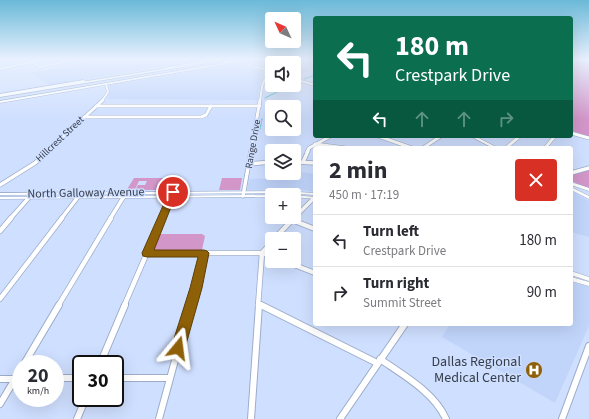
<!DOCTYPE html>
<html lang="en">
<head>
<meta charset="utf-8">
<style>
  body { margin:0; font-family:"Source Sans 3",sans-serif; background:#f7f7f7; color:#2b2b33; height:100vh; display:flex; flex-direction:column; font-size:15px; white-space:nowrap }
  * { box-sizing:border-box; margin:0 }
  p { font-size:13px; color:#7c7c81 }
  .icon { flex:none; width:22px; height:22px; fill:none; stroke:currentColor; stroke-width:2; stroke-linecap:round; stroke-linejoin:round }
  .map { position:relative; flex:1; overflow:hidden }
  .side { position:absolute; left:313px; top:146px; width:260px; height:180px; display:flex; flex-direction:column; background:#fff; border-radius:4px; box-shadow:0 4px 16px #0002 }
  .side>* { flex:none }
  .hud { position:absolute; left:313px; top:16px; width:260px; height:122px; border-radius:4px; box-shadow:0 4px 16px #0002; background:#0b6e4f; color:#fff; overflow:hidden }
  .needle { width:26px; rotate:314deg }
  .tools { position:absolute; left:265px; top:12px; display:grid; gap:8px }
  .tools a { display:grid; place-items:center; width:36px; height:36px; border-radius:4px; background:#fff; box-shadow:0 4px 16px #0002; font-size:20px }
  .speed { position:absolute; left:12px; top:355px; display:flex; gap:8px; font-size:20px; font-weight:700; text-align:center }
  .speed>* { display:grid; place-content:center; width:52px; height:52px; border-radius:50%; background:#fff; box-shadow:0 4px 16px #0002; line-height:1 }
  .speed small { font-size:10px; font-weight:400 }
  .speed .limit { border:2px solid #111; border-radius:6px; background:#fff; color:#111 }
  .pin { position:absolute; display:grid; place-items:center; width:34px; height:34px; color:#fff; margin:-17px; border:2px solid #fff; border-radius:50%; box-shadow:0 1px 4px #0007 }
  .me { position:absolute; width:44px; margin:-22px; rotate:16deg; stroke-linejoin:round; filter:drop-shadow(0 0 3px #0008) }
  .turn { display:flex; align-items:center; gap:14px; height:84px; padding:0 16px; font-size:18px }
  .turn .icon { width:52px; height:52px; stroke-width:2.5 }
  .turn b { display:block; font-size:28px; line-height:34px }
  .lanes { display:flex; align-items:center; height:38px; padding:0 16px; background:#0003; justify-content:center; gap:20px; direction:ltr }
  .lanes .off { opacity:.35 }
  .round { display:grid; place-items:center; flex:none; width:42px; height:42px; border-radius:4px; background:#f7f7f7 }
  .head { display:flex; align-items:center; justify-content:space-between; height:68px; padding:0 16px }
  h1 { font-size:24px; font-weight:700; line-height:30px }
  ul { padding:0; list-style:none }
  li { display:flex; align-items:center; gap:12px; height:52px; padding:0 16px; border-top:1px solid #e1e1e2 }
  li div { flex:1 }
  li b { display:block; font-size:15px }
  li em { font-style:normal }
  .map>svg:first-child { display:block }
  .built { fill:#c1d5fb }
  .green { fill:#d296c9 }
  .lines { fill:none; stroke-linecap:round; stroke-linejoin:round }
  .stream { stroke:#4ec1c0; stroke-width:1 }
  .minor-far4-casing { stroke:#9cacc9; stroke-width:3 }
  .minor-far3-casing { stroke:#9cacc9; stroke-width:4 }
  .minor-far2-casing { stroke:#9cacc9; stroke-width:5 }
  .minor-far1-casing { stroke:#9cacc9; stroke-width:6 }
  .minor-casing { stroke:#9cacc9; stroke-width:8 }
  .major-casing { stroke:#9cacc9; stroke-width:1 }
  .highway-casing { stroke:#9cacc9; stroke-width:1.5 }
  .minor-far4 { stroke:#fff; stroke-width:2 }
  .minor-far3 { stroke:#fff; stroke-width:3 }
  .minor-far2 { stroke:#fff; stroke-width:3.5 }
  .minor-far1 { stroke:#fff; stroke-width:4.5 }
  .minor { stroke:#fff; stroke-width:6 }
  .major { fill:#fff; fill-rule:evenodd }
  .highway { fill:#fff; fill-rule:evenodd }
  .highway-bridge-casing { stroke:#9cacc9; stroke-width:4; stroke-linecap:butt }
  .highway-bridge { stroke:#fff; stroke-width:3 }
  .route { fill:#8e6008; stroke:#5c3e05 }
  .labels { text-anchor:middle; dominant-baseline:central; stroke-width:3; stroke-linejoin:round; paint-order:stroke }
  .far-street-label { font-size:10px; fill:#363d49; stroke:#cfdfff }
  .street-label { font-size:12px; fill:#363d49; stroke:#cfdfff }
  .near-poi-label { font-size:14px; fill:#363d49; stroke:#cfdfff; text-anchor:end }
</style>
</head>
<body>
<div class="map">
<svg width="589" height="419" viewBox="0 0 589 419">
  <rect width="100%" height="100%" fill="#cfdfff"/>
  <g class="built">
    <path d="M96 60H202L51 86 32 73Z"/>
    <path d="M253 60H302L315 64V69L294 76V63H272V70L248 62Z"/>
    <path d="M236 63 267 72 261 78 258 100 108 99 109 84Z"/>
    <path d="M299 172 315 174V192L299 189 247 190 249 179 299 177Z"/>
    <path d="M571 191 589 201V237L571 232Z"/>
    <path d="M571 282 589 287V326L555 403 442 337 450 324H571Z"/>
  </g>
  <g class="green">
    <path d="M571 60H589V137L571 132Z"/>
    <path d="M589 169V189L571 181V175Z"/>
    <path d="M134 178H169L163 190H135L138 185H145L147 181H139L134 191H126Z"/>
    <path d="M222 178H242L240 190H219Z"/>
    <path d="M159 234H202L205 236 202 250H153L152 248Z"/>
  </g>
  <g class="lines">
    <g class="stream">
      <path d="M304 79 315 75"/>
      <path d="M294 83 298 81"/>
      <path d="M265 98 291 85"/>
      <path d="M260 129 262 119"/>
    </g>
    <g class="minor-far4-casing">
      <g id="minor-far4">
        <path d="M28 60 40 67 73 60"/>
        <path d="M0 69 41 60"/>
        <path d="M102 101 108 92 106 84"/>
        <path d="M260 101C262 89 261 79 272 73"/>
      </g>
    </g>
    <g class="minor-far3-casing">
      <g id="minor-far3">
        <path d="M96 106H260"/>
        <path d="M84 117H201L206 115 211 106"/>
        <path d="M571 133 589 138"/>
        <path d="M378 136 412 148"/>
        <path d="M315 144 346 148"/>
        <path d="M423 148 441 136"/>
        <path d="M506 148 520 136"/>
        <path d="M545 148 555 136"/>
        <path d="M47 152 103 100"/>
        <path d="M251 152 260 100"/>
        <path d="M307 152 309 148 331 136"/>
      </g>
    </g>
    <g class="minor-far2-casing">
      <g id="minor-far2">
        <path d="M294 162 315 163"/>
        <path d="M303 162 308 151"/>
        <path d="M249 164 272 162"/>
        <path d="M571 173 589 168"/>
        <path d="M0 185 35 163 48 151"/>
        <path d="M243 196 251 151"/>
        <path d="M10 219 33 193"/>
        <path d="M61 219 81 193"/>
        <path d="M110 219 126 193"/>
        <path d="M161 219 173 192"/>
        <path d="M293 219 315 197"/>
      </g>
    </g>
    <g class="minor-far1-casing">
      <g id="minor-far1">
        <path d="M292 220 315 229"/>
        <path d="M0 231 11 218"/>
        <path d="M274 239 294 218"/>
        <path d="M147 253H262L272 256"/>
        <path d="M284 261 315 273"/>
        <path d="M0 299 62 218"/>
        <path d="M258 304 263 306"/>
        <path d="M58 306 111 218"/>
        <path d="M124 306 162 218"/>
        <path d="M190 306 204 253"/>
        <path d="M258 306 262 253 272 242"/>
      </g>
    </g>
    <g class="minor-casing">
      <g id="minor">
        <path d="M261 305 377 363"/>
        <path d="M380 359C403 375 434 392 446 419"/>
        <path d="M24 364 59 305"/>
        <path d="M100 364 125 305"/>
        <path d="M55 378H81"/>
        <path d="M115 378H169"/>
        <path d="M0 379H21"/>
        <path d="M0 404 21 369"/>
        <path d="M77 419 86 398"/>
        <path d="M159 419 190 305"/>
        <path d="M251 419 259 305"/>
        <path d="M340 419 405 324"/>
        <path d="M562 419 589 346"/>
      </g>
    </g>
    <g class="major-casing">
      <g id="major">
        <path d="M206 60H213L165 69 164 68Z"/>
        <path d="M242 60H249L242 62 272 71V73L239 62 0 103V101Z"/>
        <path d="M294 78 315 84V86L294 80Z"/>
        <path d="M84 80 85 81V82L0 96V94Z"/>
        <path d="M470 136H475L498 148H493Z"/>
        <path d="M571 182 589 188V191L571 185Z"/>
        <path d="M571 187 589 196V199L571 190Z"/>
        <path d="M281 191 315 193V195L281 193 0 195V193Z"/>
        <path d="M272 195V197L0 199V197L272 195H274Z"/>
        <path d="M292 195H294L315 197V199L294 197V195Z"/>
        <path d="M571 271 589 277V281L571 275Z"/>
        <path d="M571 277 589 282V286L571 281Z"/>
      </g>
    </g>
    <g class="highway-casing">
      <path id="highway" d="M218 60H226L0 97V95Z"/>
    </g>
    <use href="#minor-far4" class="minor-far4"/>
    <use href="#minor-far3" class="minor-far3"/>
    <use href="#minor-far2" class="minor-far2"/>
    <use href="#minor-far1" class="minor-far1"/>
    <use href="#minor" class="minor"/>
    <use href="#major" class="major"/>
    <use href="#highway" class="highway"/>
    <g class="highway-bridge-casing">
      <path id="highway-bridge" d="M225 62 236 60"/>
    </g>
    <use href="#highway-bridge" class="highway-bridge"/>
  </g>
  <linearGradient id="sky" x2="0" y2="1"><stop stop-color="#6ab9d8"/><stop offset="0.5" stop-color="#e9f1ff"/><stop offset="1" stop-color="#e9f1ff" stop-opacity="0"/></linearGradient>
  <rect width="589" height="119" fill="url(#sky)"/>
  <path class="route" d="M170 190H176L177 192 154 250H204L207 251 209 253 202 288 185 348 183 352 178 354 173 352 171 348 190 288 198 257H147L143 256 142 253Z"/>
  <defs>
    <g id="hospital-disc" transform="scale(0.9)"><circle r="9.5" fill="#8e6008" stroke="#cfdfff"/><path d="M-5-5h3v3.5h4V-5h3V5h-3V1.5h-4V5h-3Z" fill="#fff"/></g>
  </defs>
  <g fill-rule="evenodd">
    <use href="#hospital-disc" x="534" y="370"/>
  </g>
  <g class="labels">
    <g class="far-street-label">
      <text transform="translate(60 139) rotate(-43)">Hillcrest Street</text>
      <text transform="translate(253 144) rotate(-80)">Range Drive</text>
    </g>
    <g class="street-label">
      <text transform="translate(86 193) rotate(-1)">North Galloway Avenue</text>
    </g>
    <g class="near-poi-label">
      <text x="521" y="362">Dallas Regional<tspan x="521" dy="16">Medical Center</tspan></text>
    </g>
  </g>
</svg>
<div class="tools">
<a><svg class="needle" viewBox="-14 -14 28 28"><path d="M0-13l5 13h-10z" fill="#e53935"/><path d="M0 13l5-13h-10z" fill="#7c7c81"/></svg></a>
<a><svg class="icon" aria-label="sound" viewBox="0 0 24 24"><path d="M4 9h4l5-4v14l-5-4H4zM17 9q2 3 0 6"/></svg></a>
<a><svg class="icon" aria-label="search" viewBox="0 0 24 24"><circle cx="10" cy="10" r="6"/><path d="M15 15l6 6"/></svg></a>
<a><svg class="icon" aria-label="layers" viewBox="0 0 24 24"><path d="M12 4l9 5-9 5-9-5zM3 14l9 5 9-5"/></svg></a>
<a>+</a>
<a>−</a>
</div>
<div class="speed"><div>20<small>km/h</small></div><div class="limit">30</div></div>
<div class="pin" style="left:173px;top:192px;background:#d93025"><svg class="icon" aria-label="arrive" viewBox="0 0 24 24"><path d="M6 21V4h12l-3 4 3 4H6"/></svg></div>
<svg class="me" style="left:178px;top:348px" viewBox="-20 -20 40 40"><path d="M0-17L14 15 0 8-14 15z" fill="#8e6008" stroke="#fff" stroke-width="4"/></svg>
<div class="hud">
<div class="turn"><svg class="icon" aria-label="left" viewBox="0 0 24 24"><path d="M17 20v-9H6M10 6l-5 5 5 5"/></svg><div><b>180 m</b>Crestpark Drive</div></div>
<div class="lanes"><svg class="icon" aria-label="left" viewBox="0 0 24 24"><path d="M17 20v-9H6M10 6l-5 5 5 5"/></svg><svg class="icon off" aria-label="ahead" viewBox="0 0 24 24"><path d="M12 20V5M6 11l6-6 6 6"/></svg><svg class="icon off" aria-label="ahead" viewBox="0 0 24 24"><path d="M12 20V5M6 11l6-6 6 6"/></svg><svg class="icon off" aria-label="right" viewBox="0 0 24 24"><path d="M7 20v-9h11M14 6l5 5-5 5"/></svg></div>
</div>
<section class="side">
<div class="head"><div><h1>2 min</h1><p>450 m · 17:19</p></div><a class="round" style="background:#d93025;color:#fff"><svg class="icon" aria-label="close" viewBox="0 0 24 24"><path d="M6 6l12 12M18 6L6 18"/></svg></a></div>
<ul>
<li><svg class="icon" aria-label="left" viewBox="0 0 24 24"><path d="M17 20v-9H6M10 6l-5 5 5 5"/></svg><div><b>Turn left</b><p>Crestpark Drive</p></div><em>180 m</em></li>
<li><svg class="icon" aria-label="right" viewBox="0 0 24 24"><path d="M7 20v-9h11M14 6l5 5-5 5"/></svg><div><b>Turn right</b><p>Summit Street</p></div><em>90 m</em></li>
</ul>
</section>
</div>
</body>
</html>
